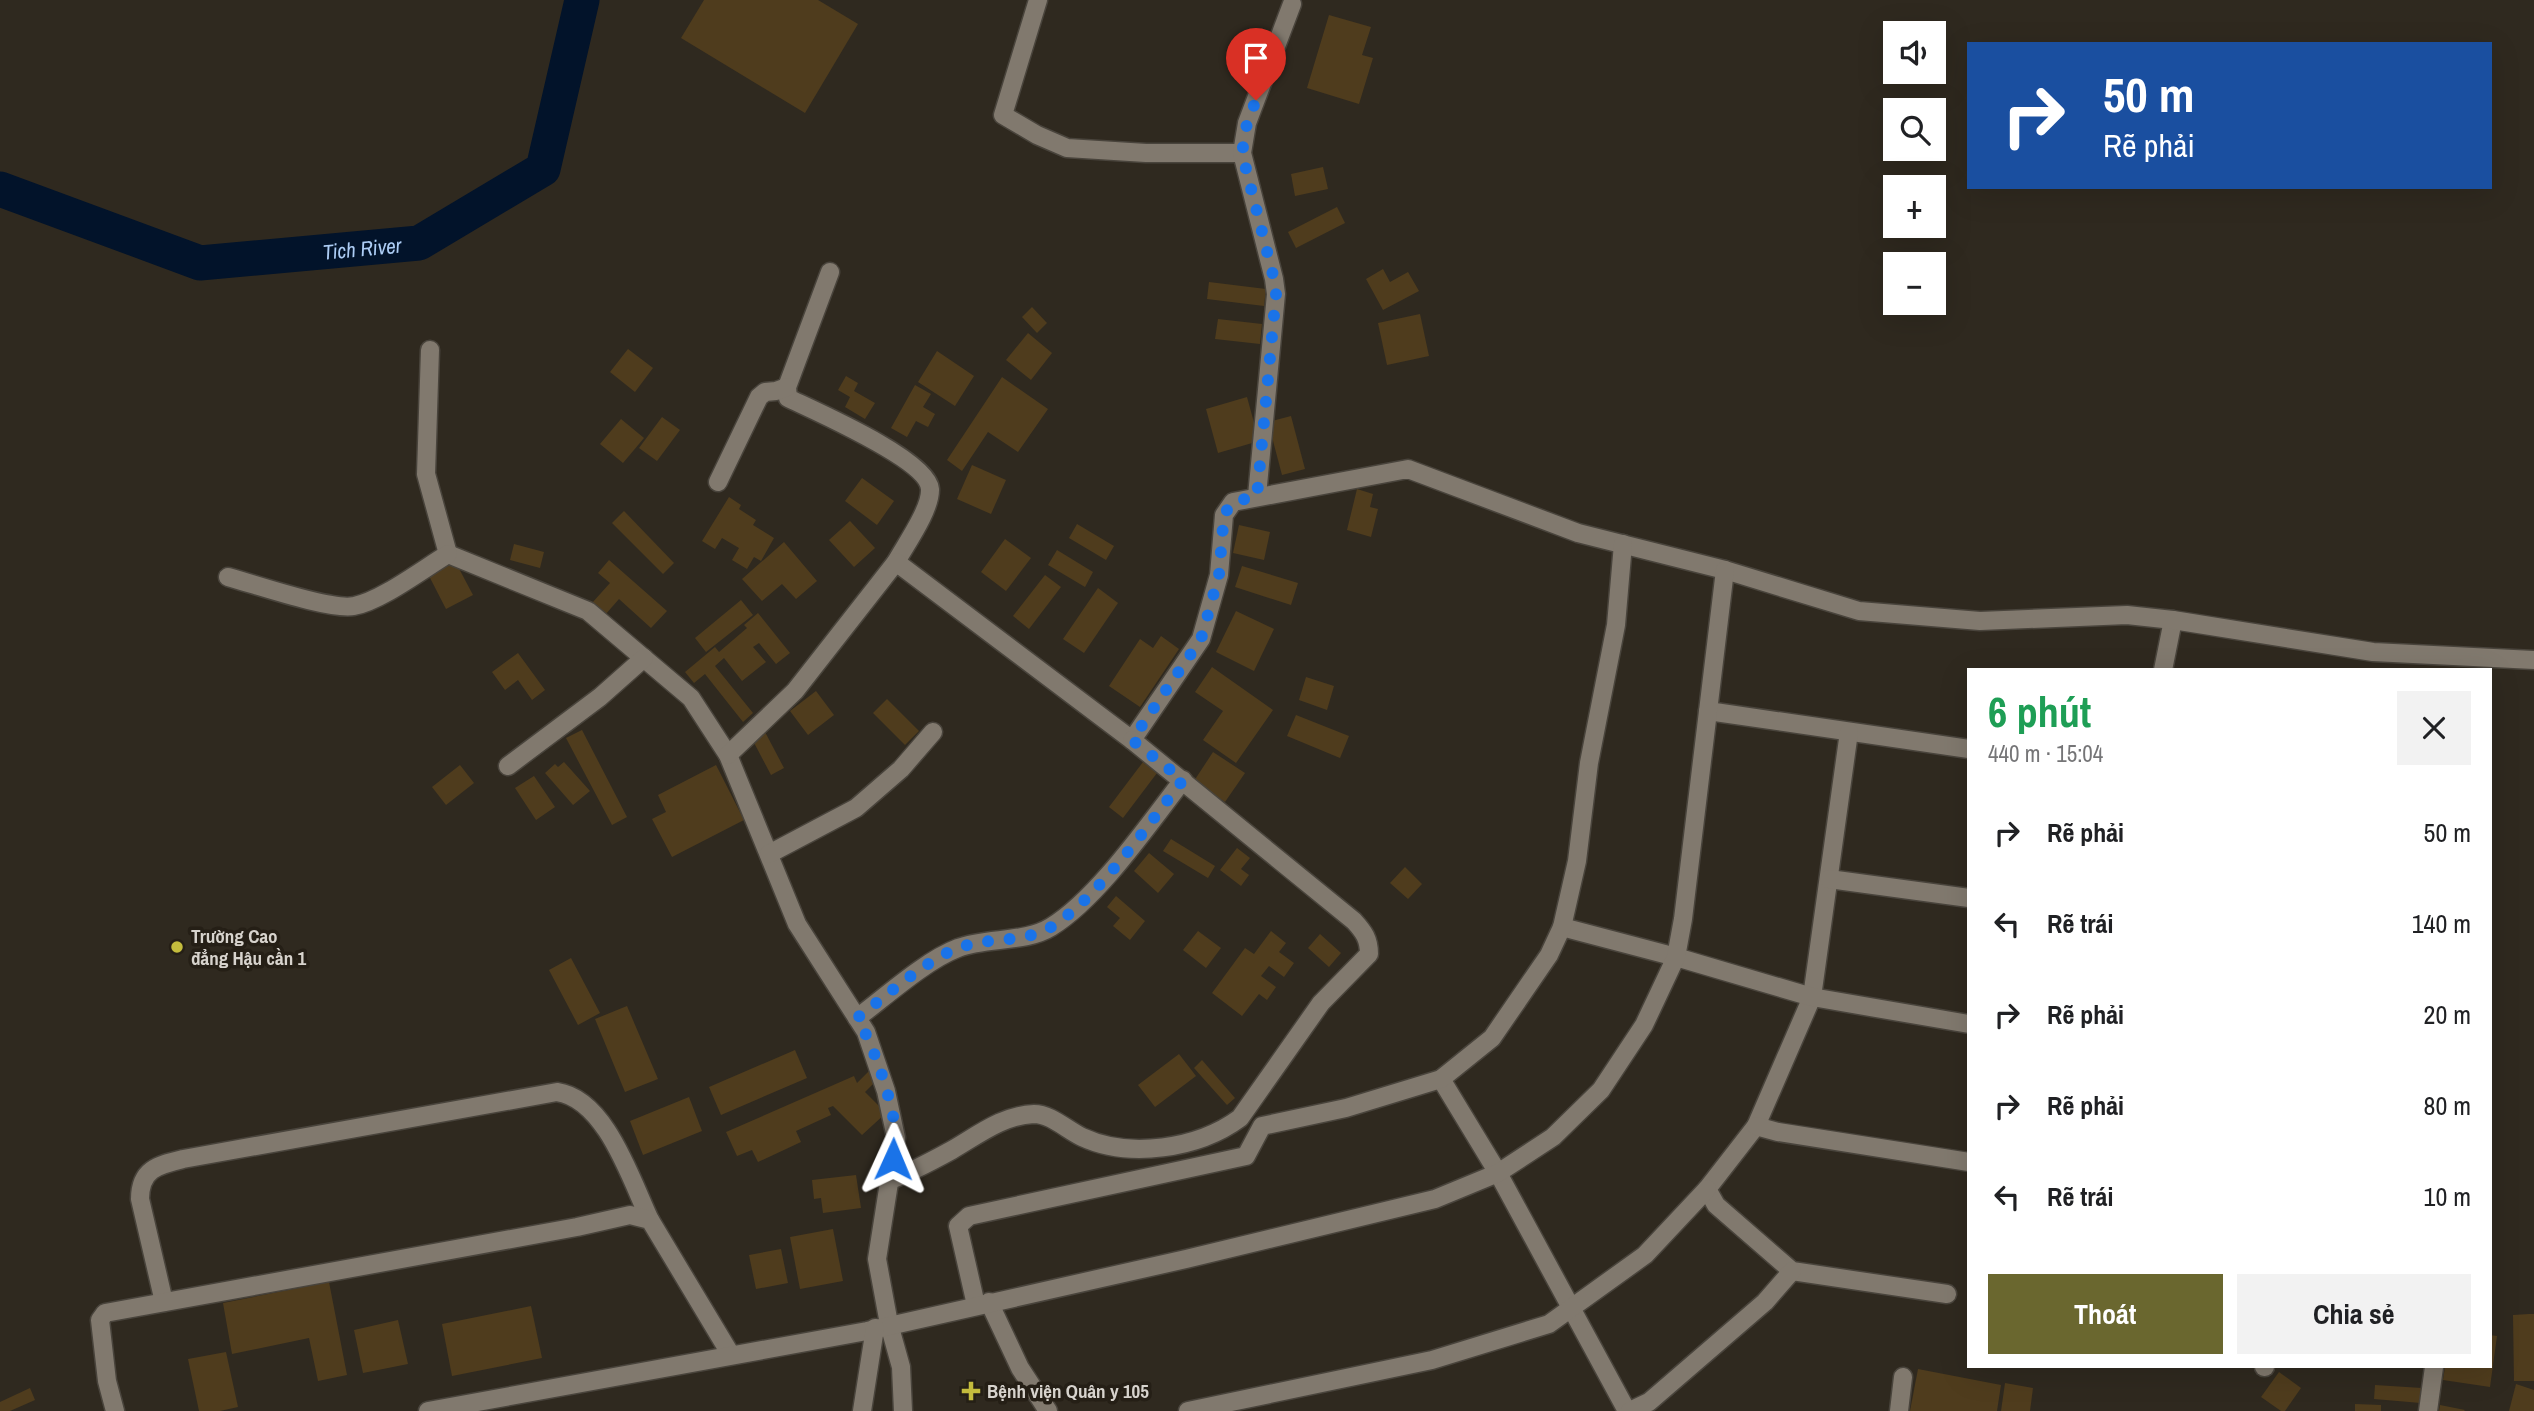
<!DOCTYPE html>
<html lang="vi">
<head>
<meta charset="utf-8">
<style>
  body { margin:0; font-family:"Archivo Narrow",sans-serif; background:#f2f2f2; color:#202124; height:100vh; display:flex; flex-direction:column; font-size:26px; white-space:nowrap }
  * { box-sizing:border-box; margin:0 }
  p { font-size:23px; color:#757577 }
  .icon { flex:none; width:38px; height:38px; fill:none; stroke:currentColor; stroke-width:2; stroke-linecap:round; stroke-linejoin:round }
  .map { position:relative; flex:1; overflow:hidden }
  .sheet { position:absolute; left:1967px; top:668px; width:525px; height:700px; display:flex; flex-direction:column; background:#fff; border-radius:0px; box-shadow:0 7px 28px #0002 }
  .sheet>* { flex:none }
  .guide { position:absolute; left:1967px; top:42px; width:525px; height:147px; border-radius:0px; box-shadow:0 7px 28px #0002; background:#1a4fa0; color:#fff; overflow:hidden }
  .tools { position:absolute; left:1883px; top:21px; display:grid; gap:14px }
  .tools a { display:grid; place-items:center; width:63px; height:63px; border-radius:0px; background:#fff; box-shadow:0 7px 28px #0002; font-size:35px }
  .pin { position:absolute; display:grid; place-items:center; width:60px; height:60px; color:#fff; margin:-72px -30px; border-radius:50% 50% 50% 0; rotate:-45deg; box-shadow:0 0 7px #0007 }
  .pin .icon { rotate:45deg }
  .me { position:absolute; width:77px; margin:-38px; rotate:1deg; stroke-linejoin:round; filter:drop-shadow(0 0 5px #0008) }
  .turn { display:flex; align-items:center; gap:24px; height:147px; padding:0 21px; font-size:32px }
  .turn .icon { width:91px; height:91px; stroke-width:2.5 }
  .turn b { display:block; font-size:49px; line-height:60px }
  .round { display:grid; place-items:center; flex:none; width:74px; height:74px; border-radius:0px; background:#f2f2f2 }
  .headline { display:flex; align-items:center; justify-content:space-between; height:119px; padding:0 21px }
  h1 { font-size:42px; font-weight:700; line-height:52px; color:#1e9e55 }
  .action { display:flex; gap:14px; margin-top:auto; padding:14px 21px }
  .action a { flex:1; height:80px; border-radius:0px; background:#6a672f; color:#fff; font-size:28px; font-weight:700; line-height:80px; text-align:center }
  .action a+a { background:#f2f2f2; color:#202124 }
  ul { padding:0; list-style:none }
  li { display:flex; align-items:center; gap:21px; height:91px; padding:0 21px }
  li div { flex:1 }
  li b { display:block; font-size:26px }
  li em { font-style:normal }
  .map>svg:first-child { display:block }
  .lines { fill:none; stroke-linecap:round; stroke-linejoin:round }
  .river { stroke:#02132a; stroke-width:35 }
  .building { fill:#4f3c1d }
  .minor-casing { stroke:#49443c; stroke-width:21 }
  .minor { stroke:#81796e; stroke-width:18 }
  .route { stroke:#1a73e8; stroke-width:12; stroke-dasharray:0 21.6 }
  .poi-dot { fill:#c4bc3d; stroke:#251f16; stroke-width:2.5 }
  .labels { text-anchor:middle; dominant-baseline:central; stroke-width:7; stroke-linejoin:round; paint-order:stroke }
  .poi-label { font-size:19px; font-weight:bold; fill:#d7d3cd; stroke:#251f16; text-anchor:start }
  .water-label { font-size:21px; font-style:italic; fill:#adcdf5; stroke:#251f16 }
</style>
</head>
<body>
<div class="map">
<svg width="2534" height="1411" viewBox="0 0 2534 1411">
  <rect width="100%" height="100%" fill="#2f291f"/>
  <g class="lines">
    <path class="river" id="s1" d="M0 189 200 263 419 243 543 169 582 0"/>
  </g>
  <g class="building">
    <path d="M704 0H818L858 24 805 113 681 38Z"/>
    <path d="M1329 15 1371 27 1362 55 1373 58 1359 104 1307 88Z"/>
    <path d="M1323 167 1328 189 1295 196 1291 174Z"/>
    <path d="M1337 207 1345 223 1296 248 1288 232Z"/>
    <path d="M1383 269 1390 282 1408 272 1419 291 1383 310 1366 279Z"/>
    <path d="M1209 282 1266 289 1264 306 1207 299Z"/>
    <path d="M1032 307 1047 323 1037 333 1022 317Z"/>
    <path d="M1420 314 1429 356 1387 365 1378 323Z"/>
    <path d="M1218 319 1262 324 1260 344 1215 339Z"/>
    <path d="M1028 333 1052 353 1031 380 1006 360Z"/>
    <path d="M628 349 653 368 635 392 610 372Z"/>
    <path d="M937 351 974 376 955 406 918 382Z"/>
    <path d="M846 376 858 383 854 391 875 403 865 419 845 407 850 397 838 390Z"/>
    <path d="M1002 377 1048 409 1018 452 988 432 962 471 947 460Z"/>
    <path d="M915 385 931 394 923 407 935 414 928 427 916 421 907 437 891 428Z"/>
    <path d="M1247 397 1259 441 1218 453 1206 409Z"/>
    <path d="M1291 416 1305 469 1282 475 1268 422Z"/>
    <path d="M662 417 680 430 657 461 639 448Z"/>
    <path d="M621 419 644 438 623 463 600 444Z"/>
    <path d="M972 465 1006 480 991 514 957 499Z"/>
    <path d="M862 478 894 501 877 525 845 501Z"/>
    <path d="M1357 489 1373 494 1370 507 1378 509 1371 537 1347 530Z"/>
    <path d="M729 497 741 505 739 509 756 520 753 525 774 538 761 561 754 557 747 569 732 560 739 548 722 538 715 549 702 541Z"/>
    <path d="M624 511 674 563 663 574 612 523Z"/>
    <path d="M850 521 875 548 854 567 829 540Z"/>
    <path d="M1077 524 1114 546 1106 560 1069 538Z"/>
    <path d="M1239 525 1270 532 1264 560 1233 553Z"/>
    <path d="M1005 539 1031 558 1006 591 981 572Z"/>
    <path d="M784 542 817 581 796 599 782 584 762 601 742 579Z"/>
    <path d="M514 544 544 552 540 568 510 560Z"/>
    <path d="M1057 550 1093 572 1085 587 1048 565Z"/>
    <path d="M609 560 667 611 651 628 619 599 605 615 592 603 610 583 598 573Z"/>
    <path d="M455 561 473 595 446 609 428 574Z"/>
    <path d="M1242 566 1298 583 1291 605 1235 587Z"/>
    <path d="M1045 575 1061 587 1029 629 1013 616Z"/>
    <path d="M1098 588 1118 603 1084 653 1063 639Z"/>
    <path d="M741 600 753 615 706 652 695 638Z"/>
    <path d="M1236 611 1274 629 1254 671 1216 652Z"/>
    <path d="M758 613 790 653 776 664 759 643 753 647 766 662 742 681 724 658 715 666 753 713 743 722 705 674 694 683 685 672 715 647 719 652 747 628 744 625Z"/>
    <path d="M1161 636 1179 649 1140 707 1109 686 1140 639 1153 648Z"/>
    <path d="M518 653 545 690 532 700 518 680 505 690 492 672Z"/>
    <path d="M1212 667 1273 710 1236 763 1203 740 1223 711 1195 692Z"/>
    <path d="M1306 677 1334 686 1327 710 1299 700Z"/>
    <path d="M816 691 834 715 808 735 790 711Z"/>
    <path d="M887 699 919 731 905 745 873 713Z"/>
    <path d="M1296 715 1349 736 1340 758 1287 736Z"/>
    <path d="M582 730 627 817 612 825 566 738Z"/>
    <path d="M764 730 784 768 771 775 751 737Z"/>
    <path d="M1213 752 1245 773 1225 802 1194 781Z"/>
    <path d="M564 762 590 791 573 805 545 773 555 764 558 767Z"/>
    <path d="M1143 762 1157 773 1123 818 1109 807Z"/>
    <path d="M460 765 474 783 446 805 432 787Z"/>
    <path d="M716 765 744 820 672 857 652 819 666 812 658 795Z"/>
    <path d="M534 776 555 807 536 820 515 788Z"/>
    <path d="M1171 839 1215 866 1208 878 1163 851Z"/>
    <path d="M1237 848 1250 858 1241 869 1249 875 1241 886 1220 870Z"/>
    <path d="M1149 853 1174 874 1158 893 1134 871Z"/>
    <path d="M1405 867 1422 884 1408 899 1390 883Z"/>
    <path d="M1116 896 1145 921 1130 940 1113 926 1120 918 1107 907Z"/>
    <path d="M1198 931 1221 948 1206 968 1183 950Z"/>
    <path d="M1271 931 1286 943 1279 952 1294 963 1284 977 1269 966 1261 976 1276 987 1267 1000 1259 994 1242 1016 1212 993 1245 948 1254 954Z"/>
    <path d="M1320 934 1341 953 1329 967 1308 948Z"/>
    <path d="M571 958 600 1013 578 1025 549 970Z"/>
    <path d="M627 1006 658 1079 625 1092 595 1019Z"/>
    <path d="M795 1050 807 1078 721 1115 709 1087Z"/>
    <path d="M1179 1054 1196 1076 1155 1107 1138 1085Z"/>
    <path d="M1202 1060 1235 1098 1227 1105 1194 1068Z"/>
    <path d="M870 1070 878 1079 865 1092 886 1113 862 1135 833 1106 828 1108 831 1115 796 1131 801 1142 758 1162 752 1150 737 1156 726 1132 854 1076 857 1083Z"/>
    <path d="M689 1097 702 1131 643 1155 630 1121Z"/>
    <path d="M856 1175 861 1208 823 1213 821 1198 814 1199 812 1180Z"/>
    <path d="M833 1229 843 1281 800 1289 790 1237Z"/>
    <path d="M781 1249 788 1283 756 1289 749 1255Z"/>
    <path d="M329 1282 347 1375 318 1381 309 1338 232 1354 223 1303Z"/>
    <path d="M531 1306 542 1358 452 1376 442 1324Z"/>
    <path d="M2529 1314H2534V1381H2514L2513 1315Z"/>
    <path d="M398 1320 408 1364 363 1373 354 1330Z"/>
    <path d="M2490 1335 2497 1336 2490 1387 2443 1380 2445 1367H2490Z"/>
    <path d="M226 1352 238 1407 220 1411H199L188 1359Z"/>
    <path d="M1918 1369 2001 1385 1997 1411H1910Z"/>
    <path d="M2279 1372 2301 1388 2285 1411H2281L2261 1397Z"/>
    <path d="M2005 1383 2033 1388 2030 1411H2001Z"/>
    <path d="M2516 1384 2534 1390V1411H2509Z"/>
    <path d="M2375 1385 2422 1388 2421 1403 2374 1399Z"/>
    <path d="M30 1388 35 1400 10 1411H0V1402Z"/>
    <path d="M2355 1404 2381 1405V1411H2355Z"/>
    <path d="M2440 1405 2465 1410 2464 1411H2439Z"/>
  </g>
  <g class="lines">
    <g class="minor-casing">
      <g id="minor">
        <path d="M1038 0 1003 115 1037 135 1067 148 1146 153H1242"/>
        <path d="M830 272 787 387 788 398C815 411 928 460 930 489 931 509 906 544 896 562"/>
        <path d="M430 350 426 474 448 554"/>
        <path d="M718 482 759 397 765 392 776 391 787 387"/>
        <path d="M1257 496 1276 294 1274 279 1242 153 1247 123 1292 4"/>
        <path d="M448 554 588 611 691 698 728 755 797 924 866 1032 886 1091 896 1138 877 1259 889 1324 901 1367 903 1411"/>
        <path d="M228 577C254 584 332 611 354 606 381 601 423 569 448 554"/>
        <path d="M2163 670 2173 620"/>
        <path d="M1708 711 1969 749"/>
        <path d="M1849 732 1812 997 1756 1126 1707 1189 1716 1205 1792 1271 1947 1294"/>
        <path d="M728 755 795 691 896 562 1132 740 1201 639 1219 575 1224 515 1233 502 1408 469 1578 533 1725 570 1859 611 1980 621 2127 615 2173 620 2373 652 2534 660"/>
        <path d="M508 766 600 697 644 658"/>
        <path d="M769 854 856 808 901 769 933 732"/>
        <path d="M1829 879 1969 898"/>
        <path d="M1562 927 1676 957 1812 997 1969 1024"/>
        <path d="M857 1018C885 997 926 960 958 948 987 937 1025 943 1051 927 1098 898 1148 825 1183 780"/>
        <path d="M1441 1079 1498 1173 1627 1411"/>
        <path d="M1756 1126 1778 1132 1969 1162"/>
        <path d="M890 1180C912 1172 932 1161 952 1150 978 1135 1003 1115 1034 1114 1051 1114 1067 1130 1082 1137 1129 1159 1198 1149 1240 1118L1321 1003 1369 954C1369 939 1364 932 1354 921L1132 740"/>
        <path d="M164 1302 140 1199C140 1169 158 1165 183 1159L557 1092C606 1099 631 1180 650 1220"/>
        <path d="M989 1302 1020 1368 1048 1411"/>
        <path d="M976 1305 958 1226 969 1216 1246 1156 1262 1126 1346 1108 1441 1079 1492 1038 1549 955 1562 927 1577 861 1589 763 1616 625 1623 544"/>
        <path d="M2264 1367H2265"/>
        <path d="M115 1411 107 1381 100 1320 105 1313 577 1227 630 1215 650 1220 731 1355"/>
        <path d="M428 1411 867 1331 1186 1259 1435 1199 1498 1173 1553 1137 1601 1090 1644 1025 1676 957 1683 919 1725 570"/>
        <path d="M862 1411 875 1328"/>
        <path d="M1188 1411 1432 1360 1549 1324 1645 1255 1707 1189"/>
        <path d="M1630 1411 1649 1402 1765 1302 1792 1271"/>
        <path d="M1899 1411 1903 1377"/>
        <path d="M2428 1411 2434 1367"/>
      </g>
    </g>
    <use href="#minor" class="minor"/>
  </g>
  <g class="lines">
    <path class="route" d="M893 1159C894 1152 896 1144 896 1137 894 1105 874 1045 857 1018 885 997 926 960 958 948 987 937 1025 943 1051 927 1098 898 1148 825 1183 780L1132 740 1201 639 1219 575 1224 514 1233 502 1257 496 1276 294 1274 279 1242 153 1247 123 1256 100"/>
  </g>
  <g class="poi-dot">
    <circle cx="177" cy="947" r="7"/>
    <path d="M967.5 1380.5h7v7h7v7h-7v7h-7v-7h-7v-7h7z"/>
  </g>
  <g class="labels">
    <g class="poi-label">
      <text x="191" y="936">Trường Cao<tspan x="191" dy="22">đẳng Hậu cần 1</tspan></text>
      <text x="987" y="1391">Bệnh viện Quân y 105</text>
    </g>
    <g class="water-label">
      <text stroke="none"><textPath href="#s1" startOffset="376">Tich River</textPath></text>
    </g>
  </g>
</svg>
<div class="tools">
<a><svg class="icon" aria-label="sound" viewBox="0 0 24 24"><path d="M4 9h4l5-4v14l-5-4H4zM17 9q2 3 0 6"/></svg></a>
<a><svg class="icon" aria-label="search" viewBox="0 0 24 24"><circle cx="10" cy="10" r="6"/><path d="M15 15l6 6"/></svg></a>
<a>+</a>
<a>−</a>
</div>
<div class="pin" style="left:1256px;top:100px;background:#d93025"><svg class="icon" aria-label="arrive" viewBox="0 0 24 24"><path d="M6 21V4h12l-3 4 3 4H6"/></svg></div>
<svg class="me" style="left:893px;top:1159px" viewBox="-20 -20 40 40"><path d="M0-17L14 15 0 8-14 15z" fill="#1a73e8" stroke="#fff" stroke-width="4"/></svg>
<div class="guide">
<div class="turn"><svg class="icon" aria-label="right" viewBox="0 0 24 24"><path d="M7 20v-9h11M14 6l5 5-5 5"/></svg><div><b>50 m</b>Rẽ phải</div></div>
</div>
<section class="sheet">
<div class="headline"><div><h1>6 phút</h1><p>440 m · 15:04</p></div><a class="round"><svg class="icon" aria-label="close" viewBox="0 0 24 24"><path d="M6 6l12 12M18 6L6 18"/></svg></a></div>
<ul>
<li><svg class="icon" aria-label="right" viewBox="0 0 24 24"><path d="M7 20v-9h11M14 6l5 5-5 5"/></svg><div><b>Rẽ phải</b></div><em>50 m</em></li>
<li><svg class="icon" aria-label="left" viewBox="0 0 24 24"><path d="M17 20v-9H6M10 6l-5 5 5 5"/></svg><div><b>Rẽ trái</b></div><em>140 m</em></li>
<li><svg class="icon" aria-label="right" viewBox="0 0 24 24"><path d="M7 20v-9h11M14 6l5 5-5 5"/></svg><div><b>Rẽ phải</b></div><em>20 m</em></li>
<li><svg class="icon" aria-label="right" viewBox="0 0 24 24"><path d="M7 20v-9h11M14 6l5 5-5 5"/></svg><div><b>Rẽ phải</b></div><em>80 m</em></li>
<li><svg class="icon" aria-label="left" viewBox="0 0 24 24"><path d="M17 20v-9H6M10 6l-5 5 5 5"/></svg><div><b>Rẽ trái</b></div><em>10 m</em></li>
</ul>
<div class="action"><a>Thoát</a><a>Chia sẻ</a></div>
</section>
</div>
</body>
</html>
